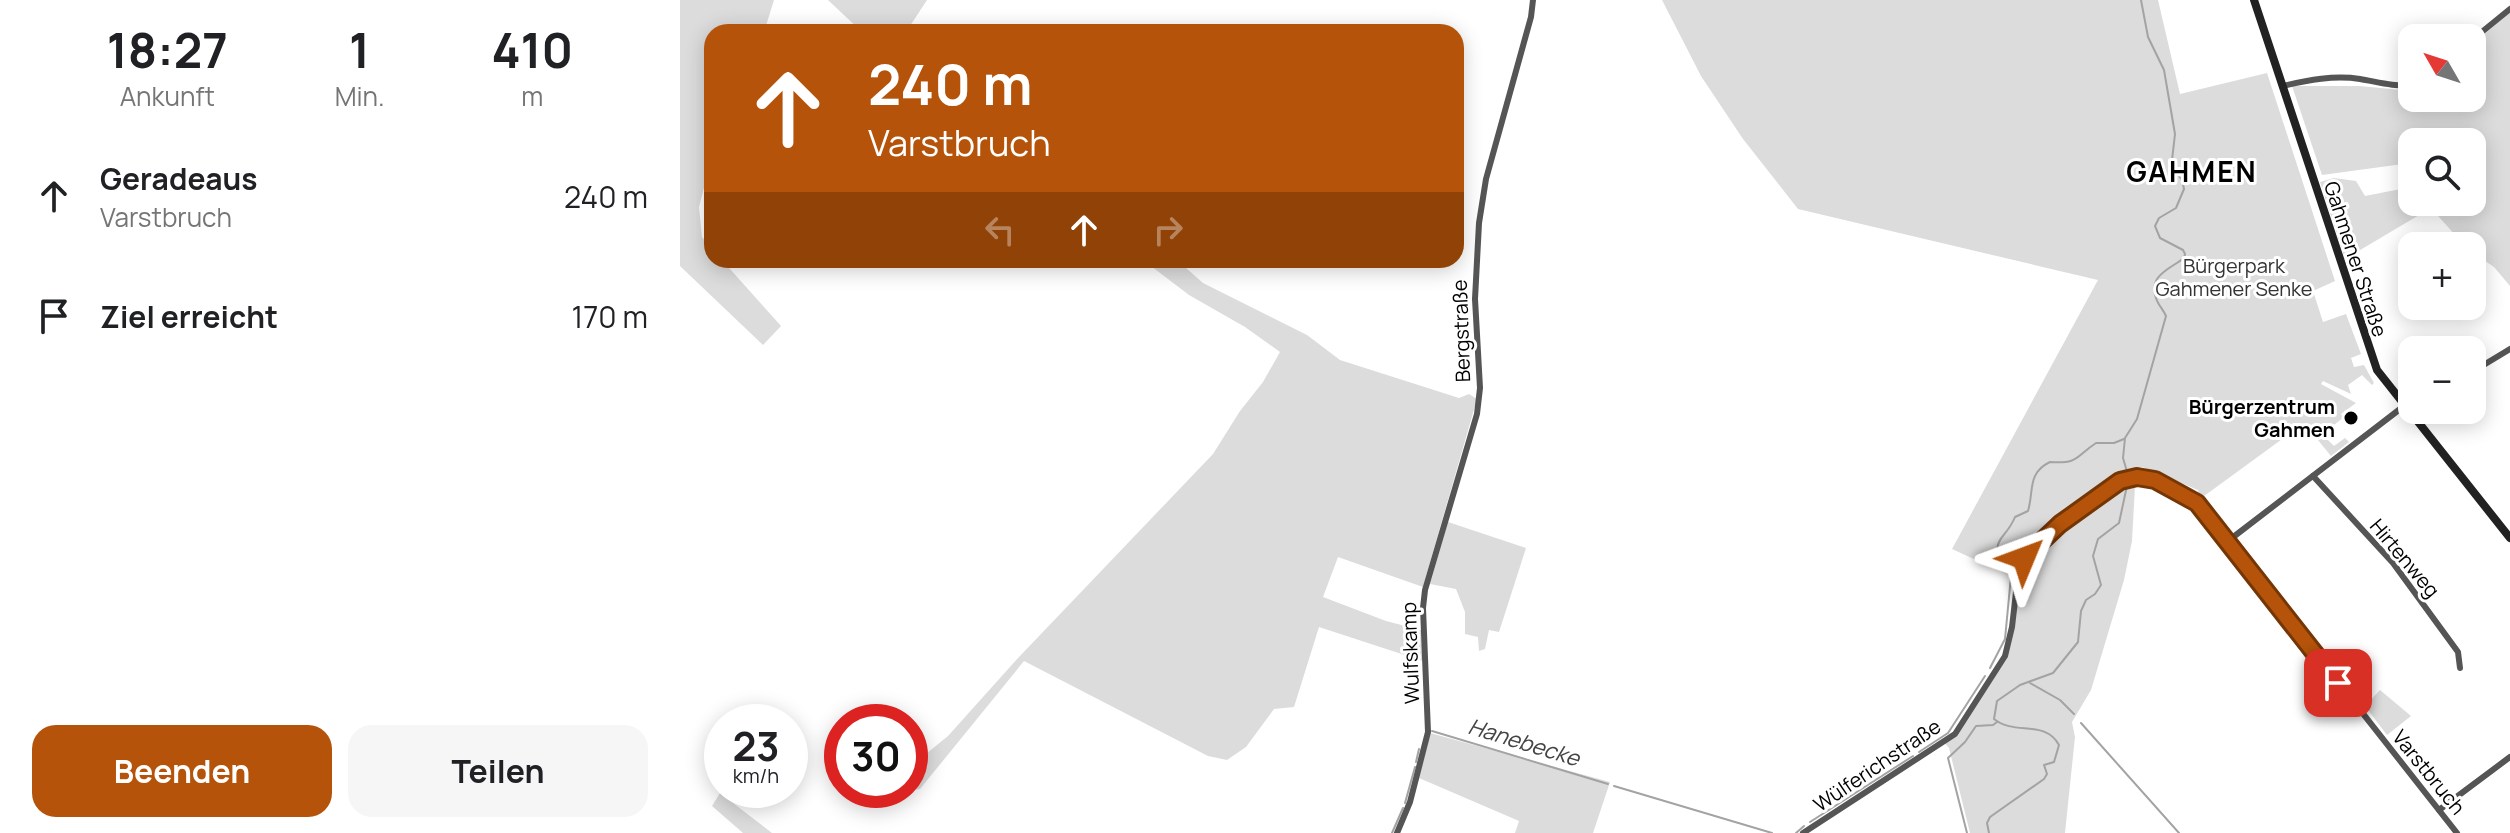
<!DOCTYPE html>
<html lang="de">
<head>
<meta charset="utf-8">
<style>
  body { margin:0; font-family:Manrope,sans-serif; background:#f6f6f6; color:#202124; height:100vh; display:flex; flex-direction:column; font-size:30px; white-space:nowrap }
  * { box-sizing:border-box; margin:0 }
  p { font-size:26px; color:#757577 }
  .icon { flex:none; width:44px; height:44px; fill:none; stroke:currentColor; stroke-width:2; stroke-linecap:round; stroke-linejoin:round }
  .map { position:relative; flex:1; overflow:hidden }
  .sheet { display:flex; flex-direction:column; background:#fff; width:680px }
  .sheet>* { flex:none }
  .banner { position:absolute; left:24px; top:24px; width:760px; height:244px; border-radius:24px; box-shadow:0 4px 20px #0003; background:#b45309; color:#fff; overflow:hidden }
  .needle { width:52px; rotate:309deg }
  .controls { position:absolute; left:1718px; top:24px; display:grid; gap:16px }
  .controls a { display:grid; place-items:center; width:88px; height:88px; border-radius:16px; background:#fff; box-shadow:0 4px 20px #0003; font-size:40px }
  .speed { position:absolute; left:24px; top:704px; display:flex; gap:16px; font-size:40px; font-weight:700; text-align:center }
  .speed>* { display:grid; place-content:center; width:104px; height:104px; border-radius:50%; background:#fff; box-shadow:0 4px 20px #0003; line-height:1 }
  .speed small { font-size:20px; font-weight:400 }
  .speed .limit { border:12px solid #d22; background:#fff; color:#111 }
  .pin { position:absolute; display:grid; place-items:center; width:68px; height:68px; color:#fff; margin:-34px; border-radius:16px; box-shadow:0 4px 12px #0006 }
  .me { position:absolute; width:88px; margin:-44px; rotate:46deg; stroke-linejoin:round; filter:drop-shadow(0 0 6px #0008) }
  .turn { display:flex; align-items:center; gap:28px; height:168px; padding:0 32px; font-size:36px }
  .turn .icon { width:104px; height:104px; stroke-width:2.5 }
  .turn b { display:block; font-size:56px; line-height:68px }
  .lanes { display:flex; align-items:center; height:76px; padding:0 32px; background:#0003; justify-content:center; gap:40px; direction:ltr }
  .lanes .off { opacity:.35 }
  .eta { display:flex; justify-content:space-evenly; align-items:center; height:136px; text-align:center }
  .eta b { font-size:48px; font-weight:700; line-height:56px }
  .action { display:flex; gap:16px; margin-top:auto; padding:16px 32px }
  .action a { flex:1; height:92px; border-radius:24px; background:#b45309; color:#fff; font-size:32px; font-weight:700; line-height:92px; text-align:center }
  .action a+a { background:#f6f6f6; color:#202124 }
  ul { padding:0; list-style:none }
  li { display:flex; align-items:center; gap:24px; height:120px; padding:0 32px }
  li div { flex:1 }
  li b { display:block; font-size:30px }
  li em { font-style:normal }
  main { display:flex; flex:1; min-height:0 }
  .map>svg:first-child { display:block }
  .green { fill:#dcdcdc; fill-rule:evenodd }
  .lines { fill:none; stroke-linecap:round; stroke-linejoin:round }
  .stream { stroke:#a3a3a3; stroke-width:2 }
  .street { stroke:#555; stroke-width:6 }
  .secondary { stroke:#222; stroke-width:8 }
  .route-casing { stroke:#753606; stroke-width:20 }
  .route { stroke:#b45309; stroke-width:14 }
  .poi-dot { fill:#000; stroke:#fff; stroke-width:3 }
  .labels { text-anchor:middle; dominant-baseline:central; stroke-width:6; stroke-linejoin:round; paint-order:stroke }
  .street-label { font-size:20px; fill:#000; stroke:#fff }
  .park-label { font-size:20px; fill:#333; stroke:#fff }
  .poi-label { font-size:20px; font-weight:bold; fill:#000; stroke:#fff; text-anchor:end }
  .water-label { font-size:22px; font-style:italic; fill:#444; stroke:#fff }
  .district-label { font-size:28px; font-weight:bold; letter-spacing:2px; fill:#000; stroke:#fff }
</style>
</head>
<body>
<main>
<section class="sheet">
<div class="eta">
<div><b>18:27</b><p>Ankunft</p></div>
<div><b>1</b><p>Min.</p></div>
<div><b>410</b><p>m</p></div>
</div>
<ul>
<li><svg class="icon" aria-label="ahead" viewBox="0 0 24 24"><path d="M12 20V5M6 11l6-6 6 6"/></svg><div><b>Geradeaus</b><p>Varstbruch</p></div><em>240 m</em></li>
<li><svg class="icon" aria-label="arrive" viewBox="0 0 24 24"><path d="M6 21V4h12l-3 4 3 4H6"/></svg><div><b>Ziel erreicht</b></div><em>170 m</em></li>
</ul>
<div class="action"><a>Beenden</a><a>Teilen</a></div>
</section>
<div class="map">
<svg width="1830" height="833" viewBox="0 0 1830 833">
  <rect width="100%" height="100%" fill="#fff"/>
  <g class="green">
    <path d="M0 0H94L84 32H32V157L19 207 22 237 32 249V260H42L101 326 83 345 0 266Z"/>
    <path d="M148 0H247L226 32H182Z"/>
    <path d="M982 0H1478L1500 94 1587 73 1655 281 1633 291 1643 322 1666 314 1681 354 1671 358 1674 367 1684 365 1694 383 1692 385 1682 375 1668 385 1671 394 1643 381 1641 384 1676 403 1661 414 1663 418 1642 434 1654 446 1665 438 1669 442 1651 456 1624 423 1520 499 1518 490 1462 467 1411 490 1343 545 1333 577 1272 549 1418 280 1118 209 1063 139 1021 76Z"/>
    <path d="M1830 12V286L1814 267 1792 252V246H1785L1751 208 1665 259 1640 182 1654 178 1676 181 1685 196 1726 188 1723 164 1642 175 1612 86H1679L1732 91V98H1792V45ZM1732 142H1792V202H1732Z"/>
    <path d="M463 260H497L523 283 627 335 660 360 779 398 789 394 797 399 743 587 658 557 643 597 706 621 741 630 743 661 639 627 614 707 594 709 566 747 547 760 528 756 344 661 240 789 229 791 230 771 241 758 268 736 339 657 533 454 560 411 583 382 600 352 565 327 509 295Z"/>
    <path d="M1452 480 1455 486 1452 541 1444 580 1411 690 1392 722 1395 737 1385 833H1290L1269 748 1264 742 1277 734 1325 656 1345 556 1418 496 1441 483Z"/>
    <path d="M768 522 846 548 819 632 809 630 805 649 799 651 798 637 785 634V612L776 589 750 584Z"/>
    <path d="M1700 690 1731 716 1707 735 1685 706Z"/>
    <path d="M750 733 930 782 913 833H835L839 821 739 778Z"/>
    <path d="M40 793 92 833H63L32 806Z"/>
  </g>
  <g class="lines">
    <g class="stream">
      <path d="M1448 475 1443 458 1445 438 1457 419 1486 316C1483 309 1478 305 1476 298 1468 275 1490 269 1504 258L1505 254 1503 250 1480 238 1475 226 1479 218 1496 208 1504 189 1502 180 1495 171 1492 160 1495 134 1484 70 1468 37 1461 0"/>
      <path d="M1330 571C1304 540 1325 542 1335 517L1348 511C1354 491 1347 473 1370 462 1399 464 1395 457 1416 443H1434L1444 439"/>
      <path d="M1310 668 1325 639 1331 576"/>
      <path d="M1350 683 1380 700 1394 714"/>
      <path d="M1401 723 1499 833"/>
      <path d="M752 731 928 784"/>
      <path d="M1239 752 1268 733 1305 676"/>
      <path d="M736 762 739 749"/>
      <path d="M934 786 1092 833"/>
      <path d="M725 803 735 767"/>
      <path d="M1130 822 1233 756"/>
      <path d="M712 833 723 808"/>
      <path d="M1116 833 1124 826"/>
      <path d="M1287 833 1268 758 1285 742 1296 726 1313 725 1317 722"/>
      <path d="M1309 833 1307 823 1310 817 1364 779 1367 774 1364 765 1374 762 1379 745C1365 719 1335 736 1314 719L1317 701 1340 685 1373 673 1398 642 1401 611 1406 600 1415 594 1421 585 1413 556 1418 539 1439 523 1448 481"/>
    </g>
    <g class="street">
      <path d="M1792 40 1830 9"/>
      <path d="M1603 86C1628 80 1654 75 1680 79 1698 82 1714 87 1732 85"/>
      <path d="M1792 372 1830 349"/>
      <path d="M1633 476 1713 563 1778 652 1780 668"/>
      <path d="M1548 541 1724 406"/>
      <path d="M1759 810 1830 757"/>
      <path d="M717 833 730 802 748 732 743 608 745 590 797 414 800 388 795 299 799 223 806 179 851 17 853 0"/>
      <path d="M1123 833 1275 734 1325 656 1332 627 1339 566 1356 545 1380 524 1420 492 1452 477 1475 480 1517 503 1777 833"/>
    </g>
    <path class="secondary" d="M1574 0 1697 370 1830 538"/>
  </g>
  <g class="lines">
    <g class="route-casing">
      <path id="route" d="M1344 558 1380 524 1440 481 1457 477 1475 480 1517 503 1658 683"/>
    </g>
    <use href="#route" class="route"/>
  </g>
  <circle class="poi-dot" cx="1671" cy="418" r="8"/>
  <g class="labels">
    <g class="street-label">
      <text transform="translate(1676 259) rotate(72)">Gahmener Straße</text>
      <text transform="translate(781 331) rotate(-92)">Bergstraße</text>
      <text transform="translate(1725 558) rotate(50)">Hirtenweg</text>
      <text transform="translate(730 653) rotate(-92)">Wulfskamp</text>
      <text transform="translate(1197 765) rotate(-34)">Wülferichstraße</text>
      <text transform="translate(1749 772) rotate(51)">Varstbruch</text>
    </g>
    <g class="park-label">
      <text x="1554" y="265">Bürgerpark<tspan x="1554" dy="23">Gahmener Senke</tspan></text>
    </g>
    <g class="poi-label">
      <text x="1655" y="406">Bürgerzentrum<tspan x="1655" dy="23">Gahmen</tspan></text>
    </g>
    <g class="water-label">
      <text transform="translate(844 742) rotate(17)">Hanebecke</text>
    </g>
    <g class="district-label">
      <text x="1512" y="171">GAHMEN</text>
    </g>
  </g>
</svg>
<div class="controls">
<a><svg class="needle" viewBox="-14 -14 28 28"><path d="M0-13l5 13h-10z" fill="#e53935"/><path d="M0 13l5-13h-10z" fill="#757577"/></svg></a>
<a><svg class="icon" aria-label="search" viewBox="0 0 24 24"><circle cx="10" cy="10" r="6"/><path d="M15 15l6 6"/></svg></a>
<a>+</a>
<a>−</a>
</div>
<div class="speed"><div>23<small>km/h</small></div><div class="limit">30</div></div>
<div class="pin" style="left:1658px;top:683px;background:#d93025"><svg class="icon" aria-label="arrive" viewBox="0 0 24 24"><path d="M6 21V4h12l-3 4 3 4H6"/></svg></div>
<svg class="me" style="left:1344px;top:558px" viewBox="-20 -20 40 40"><path d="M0-17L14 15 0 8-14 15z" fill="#b45309" stroke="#fff" stroke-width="4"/></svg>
<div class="banner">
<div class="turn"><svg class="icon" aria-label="ahead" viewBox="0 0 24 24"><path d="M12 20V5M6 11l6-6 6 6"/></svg><div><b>240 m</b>Varstbruch</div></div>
<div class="lanes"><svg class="icon off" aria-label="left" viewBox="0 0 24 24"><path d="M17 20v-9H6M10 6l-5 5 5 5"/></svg><svg class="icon" aria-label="ahead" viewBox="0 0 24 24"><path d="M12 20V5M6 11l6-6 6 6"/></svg><svg class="icon off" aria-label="right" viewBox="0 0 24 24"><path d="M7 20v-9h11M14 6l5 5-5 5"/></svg></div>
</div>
</div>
</main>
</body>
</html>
